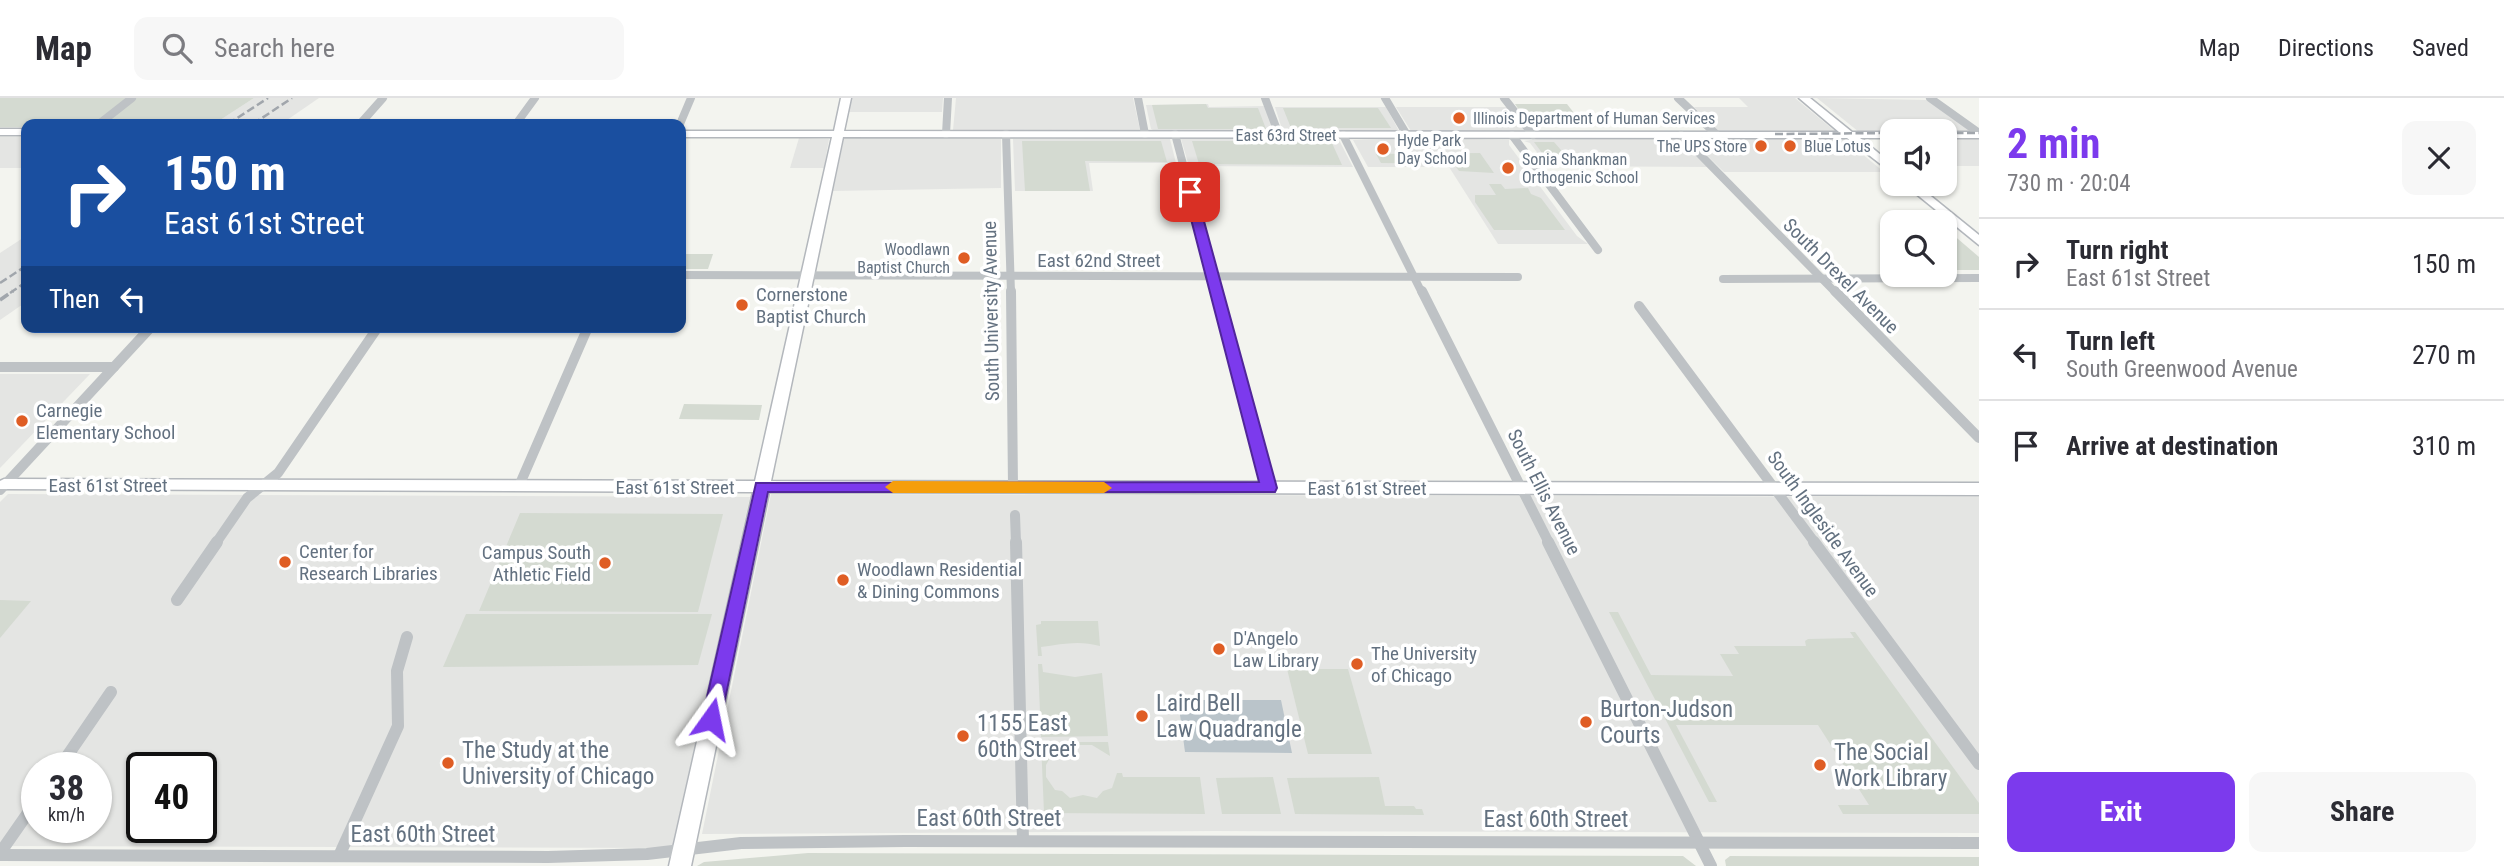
<!DOCTYPE html>
<html lang="en">
<head>
<meta charset="utf-8">
<style>
  body { margin:0; font-family:"Roboto Condensed",sans-serif; background:#f7f7f7; color:#2b2b33; height:100vh; display:flex; flex-direction:column; font-size:26px; white-space:nowrap }
  * { box-sizing:border-box; margin:0 }
  p { font-size:23px; color:#7c7c81 }
  .icon { flex:none; width:38px; height:38px; fill:none; stroke:currentColor; stroke-width:2; stroke-linecap:round; stroke-linejoin:round }
  .map { position:relative; flex:1; overflow:hidden }
  .sheet { display:flex; flex-direction:column; background:#fff; width:525px }
  .sheet>* { flex:none }
  .banner { position:absolute; left:21px; top:21px; width:665px; height:214px; border-radius:14px; box-shadow:0 2px 5px #0004; background:#1a4fa0; color:#fff; overflow:hidden }
  .fabs { position:absolute; left:1880px; top:21px; display:grid; gap:14px }
  .fabs a { display:grid; place-items:center; width:77px; height:77px; border-radius:14px; background:#fff; box-shadow:0 2px 5px #0004; font-size:35px }
  .speed { position:absolute; left:21px; top:654px; display:flex; gap:14px; font-size:35px; font-weight:700; text-align:center }
  .speed>* { display:grid; place-content:center; width:91px; height:91px; border-radius:50%; background:#fff; box-shadow:0 2px 5px #0004; line-height:1 }
  .speed small { font-size:18px; font-weight:400 }
  .speed .limit { border:4px solid #111; border-radius:10px; background:#fff; color:#111 }
  .pin { position:absolute; display:grid; place-items:center; width:60px; height:60px; color:#fff; margin:-30px; border-radius:14px; box-shadow:0 4px 10px #0006 }
  .me { position:absolute; width:77px; margin:-38px; rotate:12deg; stroke-linejoin:round; filter:drop-shadow(0 0 5px #0008) }
  .turn { display:flex; align-items:center; gap:24px; height:147px; padding:0 28px; font-size:32px }
  .turn .icon { width:91px; height:91px; stroke-width:2.5 }
  .turn b { display:block; font-size:49px; line-height:60px }
  .then { display:flex; align-items:center; height:66px; padding:0 28px; background:#0003; gap:14px; font-size:26px }
  .round { display:grid; place-items:center; flex:none; width:74px; height:74px; border-radius:14px; background:#f7f7f7 }
  .head { display:flex; align-items:center; justify-content:space-between; height:119px; padding:0 28px }
  h1 { font-size:42px; font-weight:700; line-height:52px; color:#7c3aed }
  .action { display:flex; gap:14px; margin-top:auto; padding:14px 28px }
  .action a { flex:1; height:80px; border-radius:14px; background:#7c3aed; color:#fff; font-size:28px; font-weight:700; line-height:80px; text-align:center }
  .action a+a { background:#f7f7f7; color:#2b2b33 }
  ul { padding:0; list-style:none }
  li { display:flex; align-items:center; gap:21px; height:91px; padding:0 28px; border-top:2px solid #e1e1e2 }
  li div { flex:1 }
  li b { display:block; font-size:26px }
  li em { font-style:normal }
  header { display:flex; align-items:center; gap:42px; box-sizing:border-box; height:98px; padding:0 35px; background:#fff; border-bottom:2px solid #e1e1e2 }
  header strong { font-size:33px }
  nav { display:flex; gap:38px; margin-inline-start:auto; font-size:24px }
  .search { width:490px; height:63px; background:#f7f7f7; display:flex; align-items:center; gap:18px; box-sizing:border-box; padding:0 24px; border-radius:14px; color:#7c7c81; font-size:26px }
  main { display:flex; flex:1; min-height:0 }
  .map>svg:first-child { display:block }
  .built { fill:#e4e5e3; fill-rule:evenodd }
  .green { fill:#d4dad1 }
  .water { fill:#bac4ca }
  .lines { fill:none; stroke-linecap:round; stroke-linejoin:round }
  .secondary-casing { stroke:#b3b7bc; stroke-width:3 }
  .street-far2 { stroke:#bec2c5; stroke-width:8 }
  .street-far1 { stroke:#bec2c5; stroke-width:10 }
  .street { stroke:#bec2c5; stroke-width:12 }
  .secondary { fill:#fff; fill-rule:evenodd }
  .rail-far1 { stroke:#a1a6ac; stroke-width:2.5; stroke-dasharray:8 3.5; stroke-linecap:butt }
  .rail { stroke:#a1a6ac; stroke-width:3.5; stroke-dasharray:10 5; stroke-linecap:butt }
  .route { fill:#7c3aed; stroke:#51269a; stroke-width:2 }
  .slow { fill:#f59e0b }
  .poi-dot { fill:#df5d24; stroke:#fff; stroke-width:2.5 }
  .labels { text-anchor:middle; dominant-baseline:central; stroke-width:7; stroke-linejoin:round; paint-order:stroke }
  .far-poi-label { font-size:16px; fill:#637180; stroke:#fff; text-anchor:start }
  .far-street-label { font-size:16px; fill:#637180; stroke:#fff }
  .street-label { font-size:19px; fill:#637180; stroke:#fff }
  .poi-label { font-size:19px; fill:#637180; stroke:#fff; text-anchor:start }
  .near-poi-label { font-size:23px; fill:#637180; stroke:#fff; text-anchor:start }
  .near-street-label { font-size:23px; fill:#637180; stroke:#fff }
</style>
</head>
<body>
<header>
<strong>Map</strong>
<div class="search"><svg class="icon" aria-label="search" viewBox="0 0 24 24"><circle cx="10" cy="10" r="6"/><path d="M15 15l6 6"/></svg>Search here</div>
<nav><a>Map</a><a>Directions</a><a>Saved</a></nav>
</header>
<main>
<div class="map">
<svg width="1979" height="768" viewBox="0 0 1979 768">
  <rect width="100%" height="100%" fill="#f3f4ef"/>
  <g class="built">
    <path d="M254 0H319L287 22H220Z"/>
    <path d="M852 0H943L942 14H848Z"/>
    <path d="M956 0H1133L1140 32H953Z"/>
    <path d="M1739 0H1795L1836 34 1722 35 1717 33 1694 9H1748Z"/>
    <path d="M1817 0 1927 2 1972 34H1859Z"/>
    <path d="M1208 6 1209 9 1264 8 1275 33H1155L1151 31 1146 7Z"/>
    <path d="M1275 9H1386L1399 33H1285L1282 31Z"/>
    <path d="M1396 9H1507L1525 33H1411Z"/>
    <rect x="0" y="39" width="26" height="31"/>
    <path d="M799 40 829 41 824 70H790Z"/>
    <path d="M1266 40 1339 42 1353 69 1189 68 1181 41Z"/>
    <path d="M1422 40 1509 42V47L1577 138 1588 146H1498L1449 69H1368L1353 42Z"/>
    <path d="M1544 40 1678 41 1708 69 1544 68 1545 65 1530 45 1524 43Z"/>
    <path d="M1706 40 1844 41 1884 74H1724L1691 42Z"/>
    <path d="M844 41H1001V90L833 93Z"/>
    <path d="M1013 41H1170L1176 65H1089L1093 93H1015Z"/>
    <rect x="1944" y="41" width="35" height="27"/>
    <path d="M26 138V204L0 222V155Z"/>
    <path d="M0 276H90L0 370Z"/>
    <path d="M8 396 750 399 672 750 0 748V404ZM37 670H96V730H37ZM142 670H201V730H142Z"/>
    <path d="M771 396 1979 399V735L1215 733 702 736Z"/>
  </g>
  <g class="green">
    <path d="M0 0H254L214 26H26V29H0Z"/>
    <path d="M1206 6 1208 10H1258L1266 31H1158L1152 7Z"/>
    <path d="M1515 6H1567L1574 15H1521Z"/>
    <path d="M1283 10H1378L1391 30H1291Z"/>
    <path d="M1022 43H1161L1167 64 1085 63 1090 93H1025Z"/>
    <path d="M1192 43H1331L1342 67 1199 66Z"/>
    <path d="M1534 44H1554L1573 66 1586 67H1551Z"/>
    <path d="M1480 55 1494 75 1459 73 1454 66 1381 65 1376 56Z"/>
    <path d="M1489 86H1501L1505 91 1528 90 1531 96 1541 100 1565 132H1494L1475 104V97H1496Z"/>
    <path d="M1944 135H1951L1979 159V172H1944Z"/>
    <path d="M681 156H713L708 171H681Z"/>
    <path d="M684 306 762 307 759 322 679 321Z"/>
    <path d="M520 415 723 416 698 514 479 513Z"/>
    <path d="M0 502 31 503 0 540Z"/>
    <path d="M1609 514H1618L1651 577 1733 578 1720 556H1739L1734 548H1806L1805 543 1808 541 1854 540 1850 534H1855L1979 705V716H1843L1838 707H1869L1818 627H1676L1717 704H1709Z"/>
    <path d="M466 516H712L698 567 443 569Z"/>
    <path d="M1041 523H1098L1100 548C1079 542 1062 546 1041 549L1042 558H1038L1036 527 1041 526Z"/>
    <path d="M1038 566H1042L1043 574 1075 579 1102 575 1108 638 1041 639Z"/>
    <path d="M1287 571H1348L1372 656H1308Z"/>
    <path d="M1041 644H1108L1110 658 1092 647H1068L1061 653 1053 654 1046 667V679L1055 692 1062 693 1070 700 1083 697 1097 700 1103 693 1112 690 1117 675H1122L1123 679H1200L1205 716 1044 715Z"/>
    <path d="M1273 679 1281 716H1222L1216 680Z"/>
    <path d="M1379 679 1385 708H1414L1416 711H1422L1424 717 1295 716 1287 680Z"/>
    <path d="M808 755 1683 758 1696 768H697L704 764Z"/>
    <path d="M1730 758 1979 759V768H1726L1725 762Z"/>
  </g>
  <path class="water" d="M1178 602H1281L1292 655 1185 654Z"/>
  <g class="lines">
    <g class="secondary-casing">
      <g id="secondary">
        <path d="M841 0H851L844 33 1839 34 1799 0H1810L1852 34H1892V40H1860L1892 66V75L1847 40 843 39 771 383 1979 385V397L769 394 691 768H669L753 394 0 391V383L4 381 755 383 832 39H681V33H834Z"/>
        <rect x="0" y="31" width="26" height="6"/>
        <rect x="1944" y="34" width="35" height="6"/>
        <path d="M1904 86H1916L1979 137V147Z"/>
      </g>
    </g>
    <g class="street-far2">
      <path d="M1138 0 1145 36"/>
      <path d="M1265 0 1279 37"/>
      <path d="M1385 0 1407 37"/>
      <path d="M1504 0 1533 37"/>
      <path d="M1678 0 1717 37"/>
      <path d="M1930 0 1979 35"/>
      <path d="M99 26 132 0"/>
      <path d="M360 26 383 0"/>
      <path d="M516 26 535 0"/>
      <path d="M680 26 691 0"/>
      <path d="M946 36 948 0"/>
      <path d="M1006 36 1011 195"/>
      <path d="M1175 36 1217 195"/>
      <path d="M1343 37 1422 195"/>
      <path d="M1512 37 1598 152"/>
      <path d="M1681 37 1836 195"/>
      <path d="M681 177 1518 179"/>
      <path d="M1723 181 1979 180"/>
    </g>
    <g class="street-far1">
      <path d="M1011 193 1013 389"/>
      <path d="M1217 193 1269 390"/>
      <path d="M1422 193 1549 445"/>
      <path d="M1835 193 1979 340"/>
      <path d="M1639 208 1815 445"/>
      <path d="M0 269H114"/>
      <path d="M519 388 588 229"/>
      <path d="M0 392 151 229"/>
      <path d="M1015 417 1016 445"/>
      <path d="M216 445 247 400 278 375 378 229"/>
    </g>
    <g class="street">
      <path d="M1016 444 1023 743"/>
      <path d="M1548 444 1711 768"/>
      <path d="M1814 444 1979 666"/>
      <path d="M177 502 217 444"/>
      <path d="M59 670 111 594"/>
      <path d="M0 755 37 702"/>
      <path d="M0 757 548 759 647 756 741 745 905 743 1979 745"/>
      <path d="M339 758 398 628 397 573 407 539"/>
    </g>
    <use href="#secondary" class="secondary"/>
    <g class="rail-far1">
      <path d="M228 26 268 0"/>
      <path d="M253 26 292 0"/>
      <path d="M1944 35H1979"/>
      <path d="M1775 36 1892 35"/>
      <path d="M0 185 26 168"/>
      <path d="M10 195 26 184"/>
    </g>
    <path class="rail" d="M0 202 13 193"/>
  </g>
  <path class="route" d="M1190 91 1196 94 1277 390 1275 394H768L721 621 718 627 711 630 704 627 702 621 756 385 1259 384 1184 94Z"/>
  <path class="slow" d="M893 383 1104 384 1112 390 1104 395H893L885 389Z"/>
  <g class="poi-dot">
    <circle cx="1459" cy="20" r="7"/>
    <circle cx="1761" cy="48" r="7"/>
    <circle cx="1790" cy="48" r="7"/>
    <circle cx="1383" cy="51" r="7"/>
    <circle cx="1508" cy="70" r="7"/>
    <circle cx="964" cy="160" r="7"/>
    <circle cx="742" cy="207" r="7"/>
    <circle cx="22" cy="323" r="7"/>
    <circle cx="285" cy="464" r="7"/>
    <circle cx="605" cy="465" r="7"/>
    <circle cx="843" cy="482" r="7"/>
    <circle cx="1219" cy="551" r="7"/>
    <circle cx="1357" cy="566" r="7"/>
    <circle cx="1142" cy="618" r="7"/>
    <circle cx="1586" cy="624" r="7"/>
    <circle cx="963" cy="638" r="7"/>
    <circle cx="448" cy="665" r="7"/>
    <circle cx="1820" cy="667" r="7"/>
  </g>
  <g class="labels">
    <g class="far-poi-label">
      <text x="1473" y="20">Illinois Department of Human Services</text>
      <text x="1397" y="42">Hyde Park<tspan x="1397" dy="18">Day School</tspan></text>
      <text x="1747" y="48" text-anchor="end">The UPS Store</text>
      <text x="1804" y="48">Blue Lotus</text>
      <text x="1522" y="61">Sonia Shankman<tspan x="1522" dy="18">Orthogenic School</tspan></text>
      <text x="950" y="151" text-anchor="end">Woodlawn<tspan x="950" dy="18">Baptist Church</tspan></text>
    </g>
    <g class="far-street-label">
      <text x="1286" y="37">East 63rd Street</text>
    </g>
    <g class="street-label">
      <text x="1099" y="162">East 62nd Street</text>
      <text transform="translate(1841 178) rotate(45)">South Drexel Avenue</text>
      <text transform="translate(991 213) rotate(-91)">South University Avenue</text>
      <text x="108" y="387">East 61st Street</text>
      <text x="675" y="389">East 61st Street</text>
      <text x="1367" y="390">East 61st Street</text>
      <text transform="translate(1544 394) rotate(63)">South Ellis Avenue</text>
      <text transform="translate(1823 426) rotate(54)">South Ingleside Avenue</text>
    </g>
    <g class="poi-label">
      <text x="756" y="196">Cornerstone<tspan x="756" dy="22">Baptist Church</tspan></text>
      <text x="36" y="312">Carnegie<tspan x="36" dy="22">Elementary School</tspan></text>
      <text x="299" y="453">Center for<tspan x="299" dy="22">Research Libraries</tspan></text>
      <text x="591" y="454" text-anchor="end">Campus South<tspan x="591" dy="22">Athletic Field</tspan></text>
      <text x="857" y="471">Woodlawn Residential<tspan x="857" dy="22">&amp; Dining Commons</tspan></text>
      <text x="1233" y="540">D'Angelo<tspan x="1233" dy="22">Law Library</tspan></text>
      <text x="1371" y="555">The University<tspan x="1371" dy="22">of Chicago</tspan></text>
    </g>
    <g class="near-poi-label">
      <text x="1156" y="605">Laird Bell<tspan x="1156" dy="26">Law Quadrangle</tspan></text>
      <text x="1600" y="611">Burton-Judson<tspan x="1600" dy="26">Courts</tspan></text>
      <text x="977" y="625">1155 East<tspan x="977" dy="26">60th Street</tspan></text>
      <text x="462" y="652">The Study at the<tspan x="462" dy="26">University of Chicago</tspan></text>
      <text x="1834" y="654">The Social<tspan x="1834" dy="26">Work Library</tspan></text>
    </g>
    <g class="near-street-label">
      <text x="989" y="720">East 60th Street</text>
      <text x="1556" y="721">East 60th Street</text>
      <text x="423" y="736">East 60th Street</text>
    </g>
  </g>
</svg>
<div class="fabs">
<a><svg class="icon" aria-label="sound" viewBox="0 0 24 24"><path d="M4 9h4l5-4v14l-5-4H4zM17 9q2 3 0 6"/></svg></a>
<a><svg class="icon" aria-label="search" viewBox="0 0 24 24"><circle cx="10" cy="10" r="6"/><path d="M15 15l6 6"/></svg></a>
</div>
<div class="speed"><div>38<small>km/h</small></div><div class="limit">40</div></div>
<div class="pin" style="left:1190px;top:94px;background:#d93025"><svg class="icon" aria-label="arrive" viewBox="0 0 24 24"><path d="M6 21V4h12l-3 4 3 4H6"/></svg></div>
<svg class="me" style="left:711px;top:621px" viewBox="-20 -20 40 40"><path d="M0-17L14 15 0 8-14 15z" fill="#7c3aed" stroke="#fff" stroke-width="4"/></svg>
<div class="banner">
<div class="turn"><svg class="icon" aria-label="right" viewBox="0 0 24 24"><path d="M7 20v-9h11M14 6l5 5-5 5"/></svg><div><b>150 m</b>East 61st Street</div></div>
<div class="then">Then<svg class="icon" aria-label="left" viewBox="0 0 24 24"><path d="M17 20v-9H6M10 6l-5 5 5 5"/></svg></div>
</div>
</div>
<section class="sheet">
<div class="head"><div><h1>2 min</h1><p>730 m · 20:04</p></div><a class="round"><svg class="icon" aria-label="close" viewBox="0 0 24 24"><path d="M6 6l12 12M18 6L6 18"/></svg></a></div>
<ul>
<li><svg class="icon" aria-label="right" viewBox="0 0 24 24"><path d="M7 20v-9h11M14 6l5 5-5 5"/></svg><div><b>Turn right</b><p>East 61st Street</p></div><em>150 m</em></li>
<li><svg class="icon" aria-label="left" viewBox="0 0 24 24"><path d="M17 20v-9H6M10 6l-5 5 5 5"/></svg><div><b>Turn left</b><p>South Greenwood Avenue</p></div><em>270 m</em></li>
<li><svg class="icon" aria-label="arrive" viewBox="0 0 24 24"><path d="M6 21V4h12l-3 4 3 4H6"/></svg><div><b>Arrive at destination</b></div><em>310 m</em></li>
</ul>
<div class="action"><a>Exit</a><a>Share</a></div>
</section>
</main>
</body>
</html>
